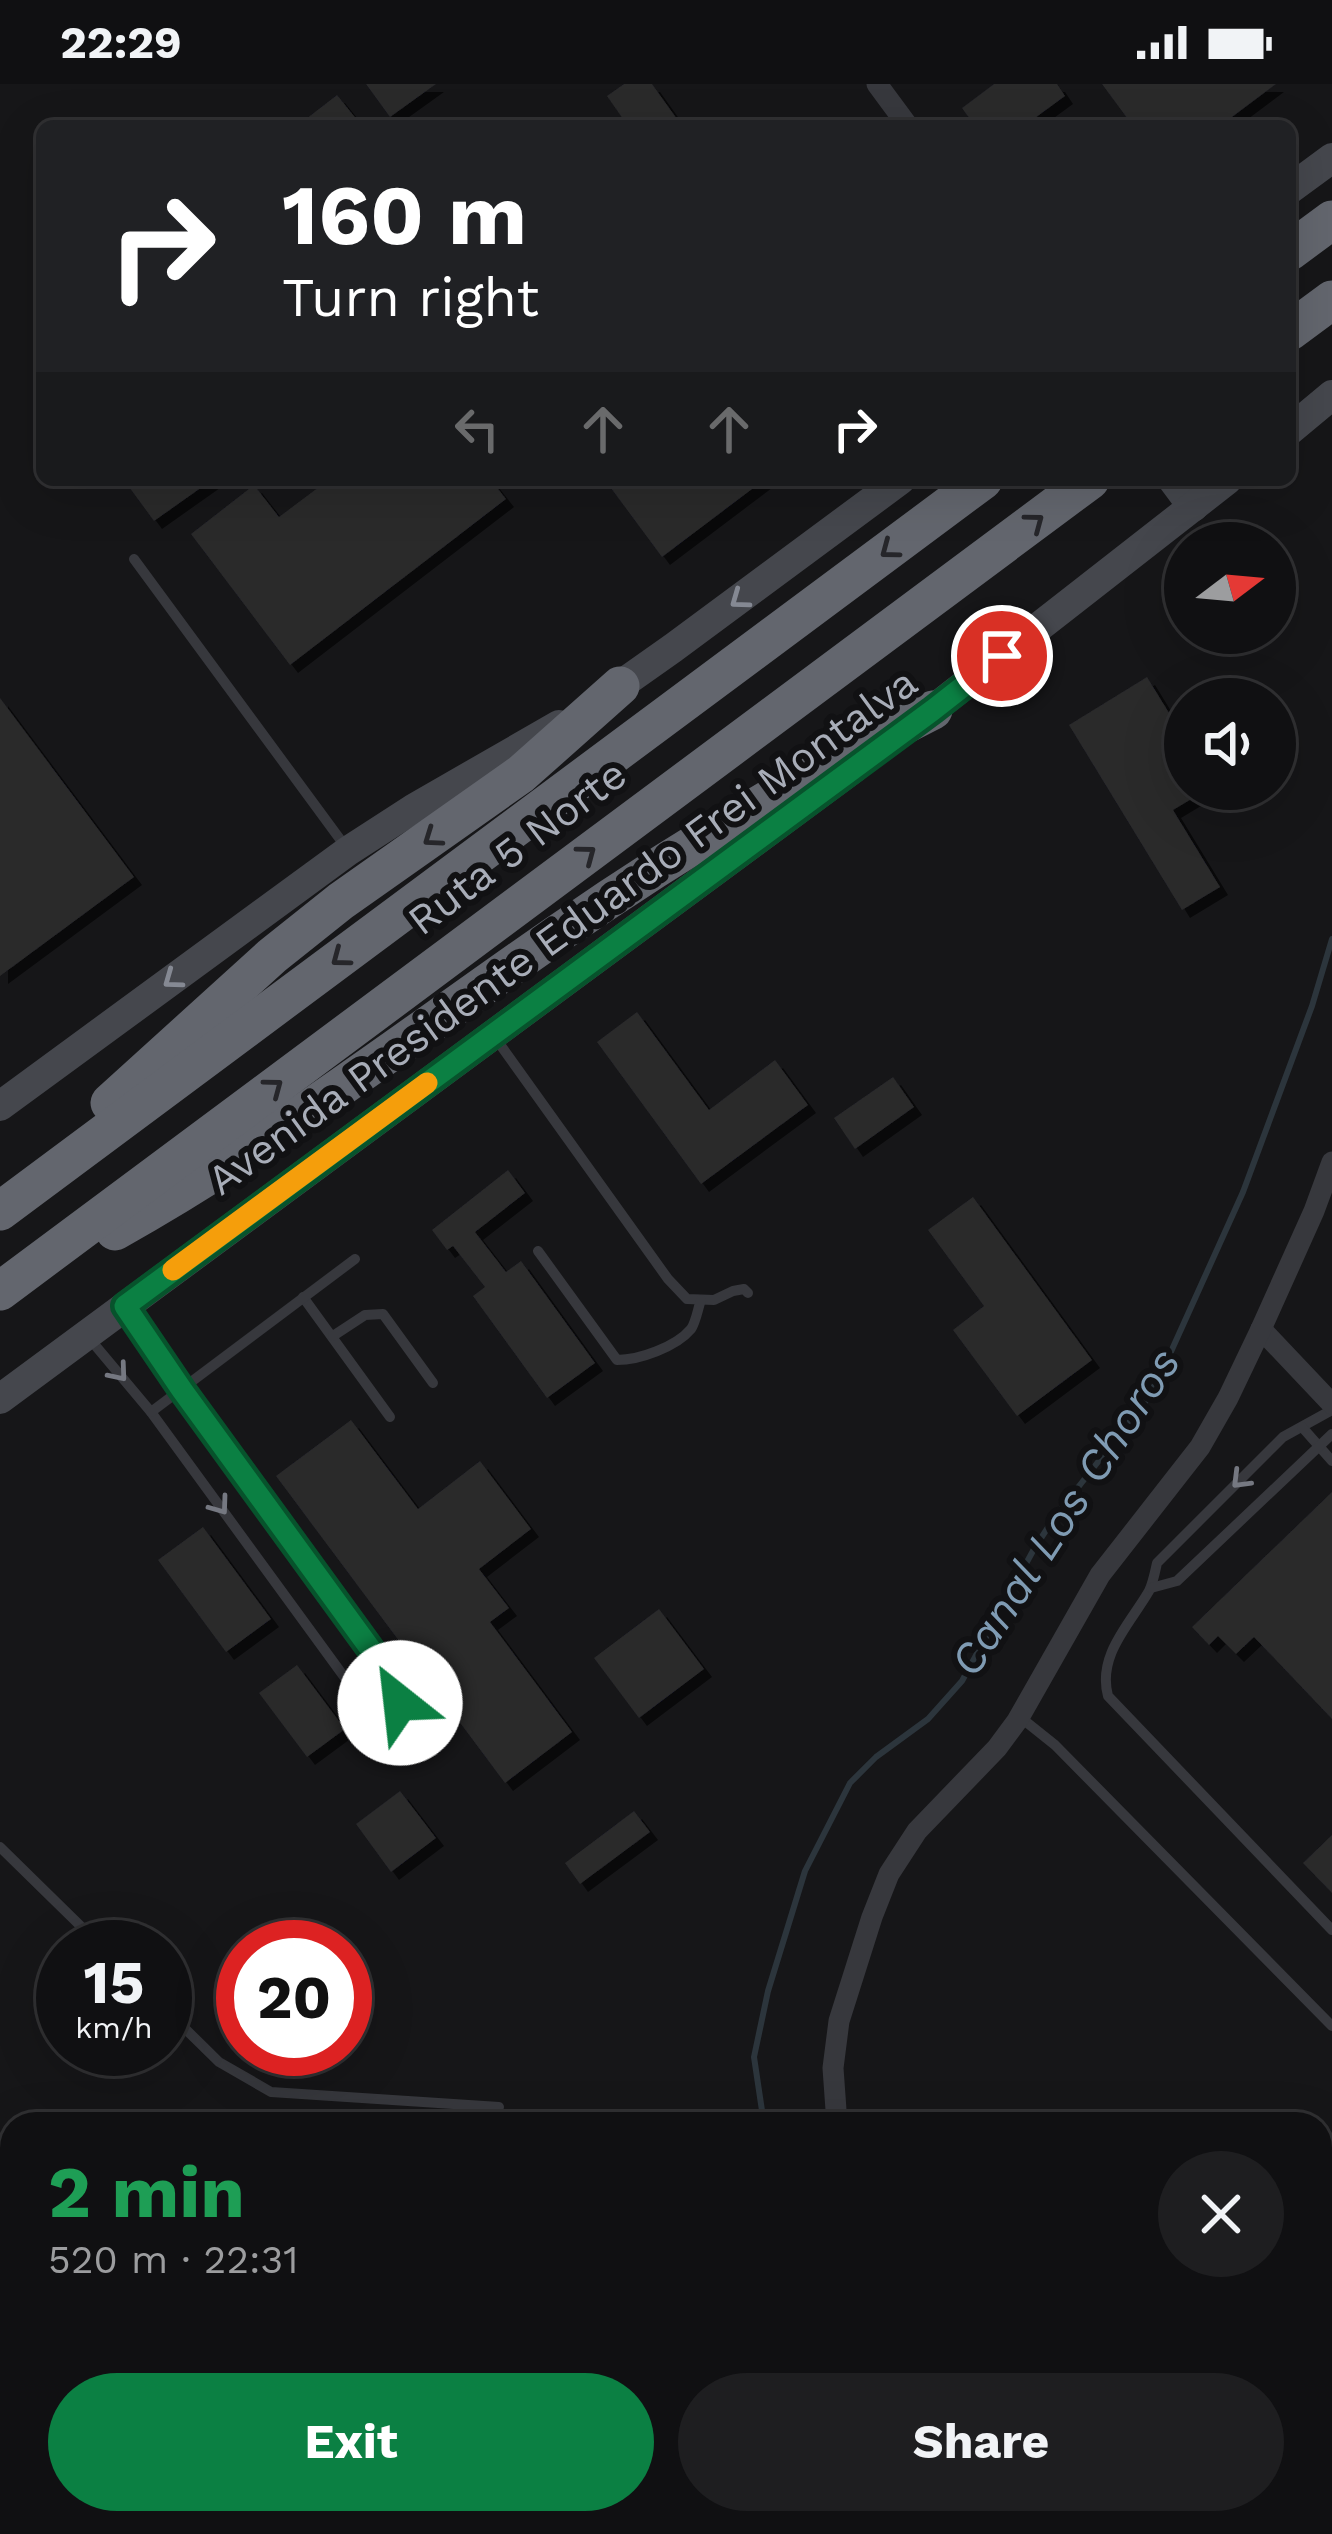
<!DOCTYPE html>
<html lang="en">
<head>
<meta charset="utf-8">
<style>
  body { margin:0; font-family:"Work Sans",sans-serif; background:#1e1e20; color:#f1f3f6; height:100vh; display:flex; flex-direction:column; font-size:45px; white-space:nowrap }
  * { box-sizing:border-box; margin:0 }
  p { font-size:39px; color:#9c9d9f }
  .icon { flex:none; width:66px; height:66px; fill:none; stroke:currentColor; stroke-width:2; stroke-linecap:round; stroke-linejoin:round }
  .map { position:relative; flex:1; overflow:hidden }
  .sheet { position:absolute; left:0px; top:2028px; width:1332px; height:423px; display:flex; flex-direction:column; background:#101012; border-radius:36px 36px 0 0; box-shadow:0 12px 48px #0002,0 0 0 3px #303032 }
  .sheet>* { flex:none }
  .top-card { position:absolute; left:36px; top:36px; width:1260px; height:366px; border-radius:18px; box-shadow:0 12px 48px #0002,0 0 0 3px #303032; background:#202124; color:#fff; overflow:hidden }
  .needle { width:78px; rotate:74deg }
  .tools { position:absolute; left:1164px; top:438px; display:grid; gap:24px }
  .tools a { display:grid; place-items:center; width:132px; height:132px; border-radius:50%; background:#101012; box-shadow:0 12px 48px #0002,0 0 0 3px #303032; font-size:60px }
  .speed { position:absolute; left:36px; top:1836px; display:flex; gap:24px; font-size:60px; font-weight:700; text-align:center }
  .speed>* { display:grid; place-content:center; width:156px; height:156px; border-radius:50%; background:#101012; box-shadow:0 12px 48px #0002,0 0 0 3px #303032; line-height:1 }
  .speed small { font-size:30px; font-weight:400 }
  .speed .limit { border:18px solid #d22; background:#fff; color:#111 }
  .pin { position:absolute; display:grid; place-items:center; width:102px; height:102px; color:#fff; margin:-51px; border:6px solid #fff; border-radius:50%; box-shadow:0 3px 12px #0007 }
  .me { position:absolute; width:132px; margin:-66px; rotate:331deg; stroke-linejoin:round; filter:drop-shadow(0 0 9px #0008) }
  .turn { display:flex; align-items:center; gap:42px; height:252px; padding:0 48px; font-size:54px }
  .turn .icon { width:156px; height:156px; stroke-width:2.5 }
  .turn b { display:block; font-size:84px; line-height:102px }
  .lanes { display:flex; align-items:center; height:114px; padding:0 48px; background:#0003; justify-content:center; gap:60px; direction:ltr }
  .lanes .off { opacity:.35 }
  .round { display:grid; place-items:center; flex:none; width:126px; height:126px; border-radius:63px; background:#1e1e20 }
  .head { display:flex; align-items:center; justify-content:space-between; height:204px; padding:0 48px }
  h1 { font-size:72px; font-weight:700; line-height:90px; color:#1e9e55 }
  .cta { display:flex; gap:24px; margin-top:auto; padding:24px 48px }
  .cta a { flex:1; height:138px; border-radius:72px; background:#0b8043; color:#fff; font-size:48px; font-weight:700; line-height:138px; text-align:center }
  .cta a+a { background:#1e1e20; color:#f1f3f6 }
  .status { display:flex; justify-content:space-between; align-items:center; height:84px; padding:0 60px; background:#101012; direction:ltr }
  .status svg { height:33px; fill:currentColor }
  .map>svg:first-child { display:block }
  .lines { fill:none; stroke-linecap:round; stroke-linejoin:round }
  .stream { stroke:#2c353c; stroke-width:6 }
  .building { fill:#29292c; filter:url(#shadow) }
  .service { stroke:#37383d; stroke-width:10 }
  .minor { stroke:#37383d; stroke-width:21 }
  .secondary { stroke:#45474d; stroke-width:30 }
  .motorway { stroke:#63666e; stroke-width:39 }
  .oneway { stroke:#26262a }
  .oneway2 { stroke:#858993 }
  .oneway3 { stroke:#757881 }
  .route-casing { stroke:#07532c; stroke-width:30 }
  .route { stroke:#0b8043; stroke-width:21 }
  .slow { stroke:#f59e0b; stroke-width:21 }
  .labels { text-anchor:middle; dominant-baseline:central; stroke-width:12; stroke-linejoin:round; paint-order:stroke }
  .street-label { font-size:42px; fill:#a8adb8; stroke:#111113 }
  .water-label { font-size:45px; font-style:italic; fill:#7f9bb3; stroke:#111113 }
</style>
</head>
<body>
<div class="status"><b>22:29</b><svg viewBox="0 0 49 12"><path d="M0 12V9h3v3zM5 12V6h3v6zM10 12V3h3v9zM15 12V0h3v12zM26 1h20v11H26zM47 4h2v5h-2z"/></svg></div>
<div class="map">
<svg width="1332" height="2450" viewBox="0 0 1332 2450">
  <defs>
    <filter id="shadow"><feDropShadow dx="8" dy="8" stdDeviation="0" flood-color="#0009"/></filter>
  </defs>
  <rect width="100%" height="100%" fill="#161618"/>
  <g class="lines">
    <g class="stream">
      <path d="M764 2040 754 1973 768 1907 805 1787 850 1699 876 1673 928 1635 962 1597 1034 1465 1054 1434 1145 1318 1160 1292 1243 1108 1312 922 1332 855"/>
      <path d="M790 2450 791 2439"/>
    </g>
  </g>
  <g class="building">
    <path d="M366 0H436L390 33Z"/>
    <path d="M624 0H652L682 42H628L607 12Z"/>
    <path d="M994 0H1057L1065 12 1024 42H975L962 24Z"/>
    <path d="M1102 0H1276L1220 42H1133Z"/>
    <path d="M337 11 362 42H297Z"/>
    <path d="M124 396H212L154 437Z"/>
    <path d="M314 396H491L506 415 290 581 191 450 254 401 279 433 319 403Z"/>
    <path d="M605 396H764L662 473Z"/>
    <path d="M1147 593 1185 655V705H1208L1173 726 1220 803 1182 826 1069 641Z"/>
    <path d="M0 614 134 793 0 892Z"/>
    <path d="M637 928 709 1026 775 976 808 1021 701 1100 597 958Z"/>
    <path d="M893 993 914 1023 855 1065 834 1034Z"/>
    <path d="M508 1086 525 1109 475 1148 506 1188 521 1177 595 1279 547 1314 473 1212 485 1203 453 1162 447 1166 432 1146Z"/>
    <path d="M973 1113 1092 1276 1017 1332 953 1246 984 1222 928 1146Z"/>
    <path d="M351 1336 418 1425 480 1377 531 1445 479 1485 509 1524 490 1538 572 1648 505 1699 276 1392Z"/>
    <path d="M1332 1408V1635L1254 1553 1236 1570 1218 1552 1209 1561 1192 1543Z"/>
    <path d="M203 1443 271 1535 226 1568 158 1476Z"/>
    <path d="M659 1525 704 1585 639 1634 594 1574Z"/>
    <path d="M297 1581 345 1645 307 1673 259 1609Z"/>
    <path d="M400 1707 436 1754 391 1788 356 1740Z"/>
    <path d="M634 1727 650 1748 580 1800 565 1779Z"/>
    <path d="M1332 1751V1809L1303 1779Z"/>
  </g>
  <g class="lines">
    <g class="service">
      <path d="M134 475 345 762"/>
      <path d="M494 952 668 1195 687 1215 714 1216 733 1207 744 1205 748 1209"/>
      <path d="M538 1167 617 1276C639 1276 676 1263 691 1245 696 1238 698 1224 701 1216"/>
      <path d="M303 1213 390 1333"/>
      <path d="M333 1252 365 1231 383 1230 433 1299"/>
      <path d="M89 1254 151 1328 372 1631C390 1635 402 1625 401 1607L181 1306 126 1224"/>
      <path d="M1332 1326 1283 1353 1157 1479C1155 1488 1153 1499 1149 1507 1130 1540 1097 1571 1108 1612L1332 1846"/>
      <path d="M151 1328 355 1175"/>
      <path d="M1302 1343 1332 1377"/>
      <path d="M1151 1504 1177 1497 1332 1350"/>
      <path d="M1020 1633 1055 1661 1332 1942"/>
      <path d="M0 1763 102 1863"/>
      <path d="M165 1925 219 1978 271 2008 499 2023"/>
      <path d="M1320 2138 1332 2126"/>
    </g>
    <g class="minor">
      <path d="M877 0 908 42"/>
      <path d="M1261 1245 1332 1320"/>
      <path d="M837 2040 833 1984 839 1937 872 1833 889 1790 917 1747 997 1664 1017 1637 1100 1491 1200 1363 1228 1314 1261 1245 1314 1127 1332 1078"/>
      <path d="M0 2204 12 2207"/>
      <path d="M0 2235 12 2238"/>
      <path d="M237 2439 239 2450"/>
      <path d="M268 2439 270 2450"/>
      <path d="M718 2450V2439"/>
      <path d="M854 2450 855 2439"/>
    </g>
    <g class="secondary">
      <path d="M1290 105 1332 74"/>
      <path d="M1290 346 1332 311"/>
      <path d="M1173 396 1193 423"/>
      <path d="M605 612 673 564 900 396"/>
      <path d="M917 638 1227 396"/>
      <path d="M0 1022 348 767 413 725 559 641"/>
      <path d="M0 1315 854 684"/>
    </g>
    <g class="motorway">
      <path d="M1290 167 1332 136"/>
      <path d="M1290 247 1332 216"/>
      <path d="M110 1019 272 872 341 817 521 690 620 602"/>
      <path d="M0 1127 983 396"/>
      <path d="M115 1147C271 1060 410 952 556 851 677 767 802 692 933 626"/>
      <path d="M0 1207 1090 396"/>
    </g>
  </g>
  <defs><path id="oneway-chevron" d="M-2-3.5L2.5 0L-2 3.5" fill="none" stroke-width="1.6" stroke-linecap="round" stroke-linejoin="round" transform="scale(3)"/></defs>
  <g class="oneway">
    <use href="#oneway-chevron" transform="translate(1035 438) rotate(-37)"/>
    <use href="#oneway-chevron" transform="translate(889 466) rotate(143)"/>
    <use href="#oneway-chevron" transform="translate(432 754) rotate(145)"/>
    <use href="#oneway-chevron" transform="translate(587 770) rotate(-37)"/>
    <use href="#oneway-chevron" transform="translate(340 874) rotate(143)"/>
    <use href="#oneway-chevron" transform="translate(274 1003) rotate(-37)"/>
  </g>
  <g class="oneway2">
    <use href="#oneway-chevron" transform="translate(739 516) rotate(144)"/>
    <use href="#oneway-chevron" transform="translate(172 896) rotate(144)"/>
  </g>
  <g class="oneway3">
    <use href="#oneway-chevron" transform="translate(119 1289) rotate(50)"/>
    <use href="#oneway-chevron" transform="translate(1240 1396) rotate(135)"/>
    <use href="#oneway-chevron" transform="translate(220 1422) rotate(54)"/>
  </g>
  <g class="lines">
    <g class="route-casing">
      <path id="route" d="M400 1619 401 1607 182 1306 125 1222 933 626 1002 572"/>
    </g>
    <use href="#route" class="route"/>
    <path class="slow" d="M173 1186 427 999"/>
  </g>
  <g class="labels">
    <g class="street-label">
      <text transform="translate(517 763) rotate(-37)">Ruta 5 Norte</text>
      <text transform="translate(562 847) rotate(-36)">Avenida Presidente Eduardo Frei Montalva</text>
    </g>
    <g class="water-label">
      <text transform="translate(1065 1428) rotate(-57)">Canal Los Choros</text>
    </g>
  </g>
</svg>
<div class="tools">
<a><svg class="needle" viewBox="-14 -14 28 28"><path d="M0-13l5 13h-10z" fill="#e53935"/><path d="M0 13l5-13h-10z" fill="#9c9d9f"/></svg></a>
<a><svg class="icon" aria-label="sound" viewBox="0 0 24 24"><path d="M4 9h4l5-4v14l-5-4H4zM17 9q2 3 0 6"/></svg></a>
</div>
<div class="speed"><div>15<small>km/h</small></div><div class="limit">20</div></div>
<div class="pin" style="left:1002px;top:572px;background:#d93025"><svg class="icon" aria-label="arrive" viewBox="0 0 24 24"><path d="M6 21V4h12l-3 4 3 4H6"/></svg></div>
<svg class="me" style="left:400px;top:1619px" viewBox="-20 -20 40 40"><circle r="19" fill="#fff"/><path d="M0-13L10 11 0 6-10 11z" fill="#0b8043"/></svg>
<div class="top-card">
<div class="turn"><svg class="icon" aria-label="right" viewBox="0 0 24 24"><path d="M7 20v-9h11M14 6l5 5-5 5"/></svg><div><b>160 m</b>Turn right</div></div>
<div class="lanes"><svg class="icon off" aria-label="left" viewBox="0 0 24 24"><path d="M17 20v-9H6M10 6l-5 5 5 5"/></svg><svg class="icon off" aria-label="ahead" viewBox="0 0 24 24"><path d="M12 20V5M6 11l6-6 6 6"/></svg><svg class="icon off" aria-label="ahead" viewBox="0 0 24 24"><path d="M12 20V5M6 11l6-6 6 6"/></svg><svg class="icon" aria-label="right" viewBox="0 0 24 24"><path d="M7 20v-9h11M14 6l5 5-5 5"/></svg></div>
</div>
<section class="sheet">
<div class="head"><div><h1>2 min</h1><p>520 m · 22:31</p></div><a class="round"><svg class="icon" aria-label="close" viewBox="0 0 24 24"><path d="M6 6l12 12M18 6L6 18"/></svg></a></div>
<div class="cta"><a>Exit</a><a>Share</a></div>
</section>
</div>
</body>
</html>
